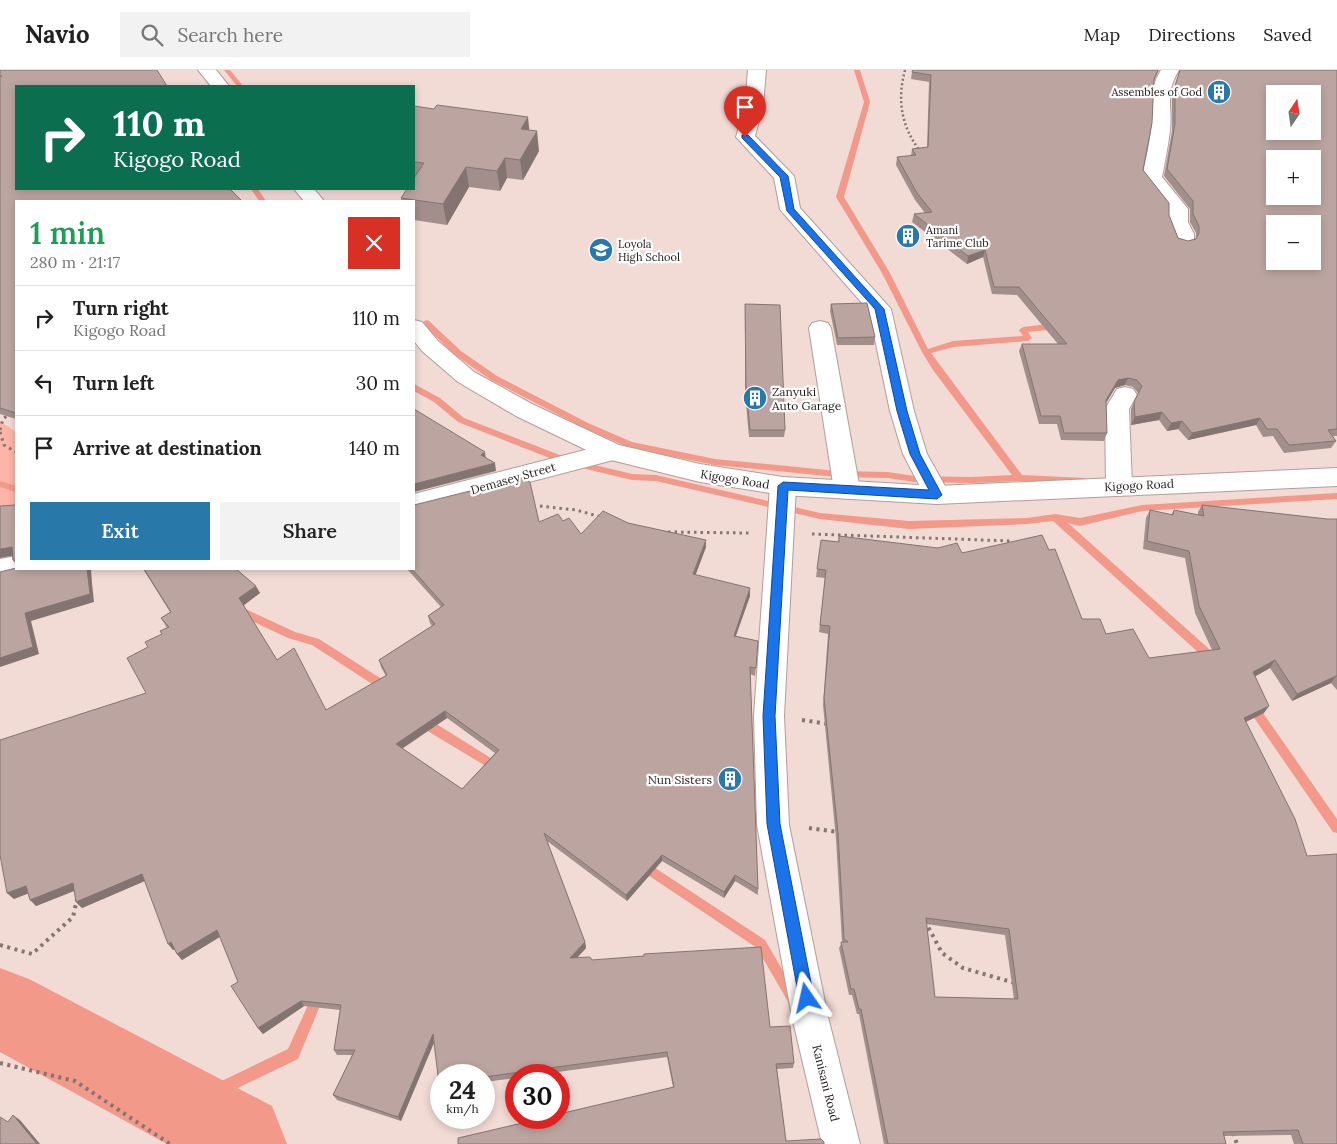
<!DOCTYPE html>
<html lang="en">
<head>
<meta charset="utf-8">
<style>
  body { margin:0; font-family:Lora,serif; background:#f2f2f2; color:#222; height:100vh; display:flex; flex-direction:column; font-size:19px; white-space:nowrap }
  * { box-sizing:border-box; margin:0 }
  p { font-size:16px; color:#767676 }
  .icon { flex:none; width:28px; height:28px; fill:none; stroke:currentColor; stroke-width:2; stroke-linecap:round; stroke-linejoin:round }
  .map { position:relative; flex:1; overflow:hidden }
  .side { position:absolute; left:15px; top:130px; width:400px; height:370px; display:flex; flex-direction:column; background:#fff; border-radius:0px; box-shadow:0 2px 8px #0003 }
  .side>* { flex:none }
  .banner { position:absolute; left:15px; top:15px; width:400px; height:105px; border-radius:0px; box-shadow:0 2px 8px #0003; background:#0b6e4f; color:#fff; overflow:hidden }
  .needle { width:32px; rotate:13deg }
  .tools { position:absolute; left:1266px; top:15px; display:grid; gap:10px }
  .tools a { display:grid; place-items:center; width:55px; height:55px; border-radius:0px; background:#fff; box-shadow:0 2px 8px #0003; font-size:25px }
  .speed { position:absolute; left:430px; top:994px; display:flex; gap:10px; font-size:25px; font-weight:700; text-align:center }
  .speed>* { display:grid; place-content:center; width:65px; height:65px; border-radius:50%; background:#fff; box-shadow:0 2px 8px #0003; line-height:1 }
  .speed small { font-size:12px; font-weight:400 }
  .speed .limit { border:8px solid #d22; background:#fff; color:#111 }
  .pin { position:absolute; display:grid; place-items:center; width:42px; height:42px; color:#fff; margin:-51px -21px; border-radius:50% 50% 50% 0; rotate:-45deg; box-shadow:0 0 5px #0007 }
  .pin .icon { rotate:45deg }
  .me { position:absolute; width:55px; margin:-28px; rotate:349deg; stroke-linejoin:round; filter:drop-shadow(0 0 4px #0008) }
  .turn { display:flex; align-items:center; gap:18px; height:105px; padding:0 15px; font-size:22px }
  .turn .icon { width:65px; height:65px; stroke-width:2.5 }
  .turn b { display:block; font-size:35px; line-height:42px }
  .round { display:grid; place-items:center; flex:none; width:52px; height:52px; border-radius:0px; background:#f2f2f2 }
  .head { display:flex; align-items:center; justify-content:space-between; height:85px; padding:0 15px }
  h1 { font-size:30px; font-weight:600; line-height:38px; color:#1e9e55 }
  .cta { display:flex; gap:10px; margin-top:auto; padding:10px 15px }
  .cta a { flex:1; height:58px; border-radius:0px; background:#2978aa; color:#fff; font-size:20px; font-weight:600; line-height:58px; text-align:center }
  .cta a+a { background:#f2f2f2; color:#222 }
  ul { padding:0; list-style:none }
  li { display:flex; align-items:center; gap:15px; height:65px; padding:0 15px; border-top:1px solid #e0e0e0 }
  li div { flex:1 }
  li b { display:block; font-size:19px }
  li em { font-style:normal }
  header { display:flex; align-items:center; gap:30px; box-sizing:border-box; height:70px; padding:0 25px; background:#fff; border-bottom:1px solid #e0e0e0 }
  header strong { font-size:24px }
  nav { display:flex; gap:28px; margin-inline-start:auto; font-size:18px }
  .search { width:350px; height:45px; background:#f2f2f2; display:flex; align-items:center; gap:12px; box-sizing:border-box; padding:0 18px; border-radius:0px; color:#767676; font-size:19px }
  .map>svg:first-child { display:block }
  .green { fill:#fcb5a8 }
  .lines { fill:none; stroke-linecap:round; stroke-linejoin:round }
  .stream { fill:#f29989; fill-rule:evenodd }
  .river { fill:#f29989; fill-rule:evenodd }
  .minor-casing { stroke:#b49d98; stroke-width:2 }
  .major-casing { stroke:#b49d98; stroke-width:2 }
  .path-far2 { stroke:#847572; stroke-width:2.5; stroke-dasharray:2 2.5; stroke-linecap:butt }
  .path-far1 { stroke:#847572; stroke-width:3; stroke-dasharray:2.5 4; stroke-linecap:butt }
  .path { stroke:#847572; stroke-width:4; stroke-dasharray:3 4.5; stroke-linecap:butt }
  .minor { fill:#fff; fill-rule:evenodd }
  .major { fill:#fff; fill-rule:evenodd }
  .wall { fill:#a28e8a; fill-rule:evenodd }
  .shaded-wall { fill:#847471 }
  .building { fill:#bca5a1; stroke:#847471; fill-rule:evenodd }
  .route { fill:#1a73e8; stroke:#114b97 }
  .labels { text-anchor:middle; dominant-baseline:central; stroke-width:4.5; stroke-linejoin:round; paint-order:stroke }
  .far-poi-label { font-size:11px; fill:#231b19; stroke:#fff; text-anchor:start }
  .poi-label { font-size:12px; fill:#231b19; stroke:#fff; text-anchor:start }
  .street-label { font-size:12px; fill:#231b19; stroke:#fff }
</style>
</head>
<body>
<header>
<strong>Navio</strong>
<div class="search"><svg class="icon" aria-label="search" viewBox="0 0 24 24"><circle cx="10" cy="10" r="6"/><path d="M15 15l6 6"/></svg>Search here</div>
<nav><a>Map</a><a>Directions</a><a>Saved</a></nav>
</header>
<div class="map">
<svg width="1337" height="1074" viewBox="0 0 1337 1074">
  <rect width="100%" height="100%" fill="#f2dad5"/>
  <path class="green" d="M0 351 16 362V438L0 435Z"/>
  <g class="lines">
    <g class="stream">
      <path d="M224 0H230L243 16H237Z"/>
      <path d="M854 0H860L870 32 844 127 890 203 928 279 953 271 1023 266 1019 260 1023 257 1056 253 1060 256 1056 259 1028 262 1032 268 1028 271 953 277 931 283 1022 405 1085 408 1090 411 1088 413 1019 411 972 413 914 412 888 408 837 407 715 395 630 378 582 357 491 310 455 285 422 253 426 250 429 251 461 281 497 306 588 353 632 372 715 389 837 401 888 402 914 406 972 407 1012 405 933 300 922 282 882 203 836 127 864 32Z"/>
      <path d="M251 119H258L266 131H259Z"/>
      <path d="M414 314 440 328 464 348 570 389 632 404 656 405 820 443 909 451 1027 448 1055 444 1080 448 1142 435 1337 423V429L1142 441 1080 456 1068 453 1218 587 1219 590 1218 593H1210L1053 451 1027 454 909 459 820 449 656 411 632 410 565 394 458 352 434 332 414 321Z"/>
      <path d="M0 411 16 416V422L0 417Z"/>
      <path d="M239 536 295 562 319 569 391 615 392 618 391 621 387 622 383 621 312 575 288 568 235 543 234 540 235 537Z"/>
      <path d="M1252 632 1256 633 1337 749V763L1333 762 1248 639 1247 636 1248 633Z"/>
      <path d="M422 645 502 695 504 698 502 701 498 703 494 701 426 660 417 650 418 647Z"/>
      <path d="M643 790 765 870 798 927 800 931 798 935 794 937 790 935 757 878 639 799 637 795 639 791Z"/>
      <path d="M318 920 322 922 324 926 298 989 190 1041 185 1043 180 1041 178 1036 180 1031 288 979 314 922Z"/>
    </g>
    <path class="river" d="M0 898 29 909 272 1036 287 1074H167L0 982Z"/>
    <g class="minor-casing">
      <g id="minor">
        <path d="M748 0H766L763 36 755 66 794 106 800 138 891 239 914 341 927 384 950 425 946 432 937 434 928 432 903 384 890 341 869 241 783 143 780 139 774 108 736 67 745 36Z"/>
        <path d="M1161 0H1179C1164 25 1173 35 1170 61 1168 76 1165 92 1162 107L1188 139V152L1194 164V171L1191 175 1184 177 1177 175 1168 152V140L1142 108C1145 92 1149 77 1151 61 1155 36 1146 25 1161 0Z"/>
        <path d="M820 251 828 253 831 258 860 420 856 427 847 429 838 427 834 420 809 258 812 253Z"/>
        <path d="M1125 317 1133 319 1137 325 1129 339 1132 416 1128 422 1119 425 1110 422 1106 416 1105 339 1117 319Z"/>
        <path d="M612 373 621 376 624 382 621 388 414 442V424Z"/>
        <path d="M783 407 792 410 796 416 784 646 789 755 828 947 860 1074H822L792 947 757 755 754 646 770 416 774 410Z"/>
        <path d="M16 486V499H28L25 503 0 509V489Z"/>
      </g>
    </g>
    <g class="major-casing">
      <g id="major">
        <path d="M198 0H216L229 16H211Z"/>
        <path d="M294 119H314L324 131H304Z"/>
        <path d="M414 250 422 252 438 271 474 302 532 334 619 375 700 394 783 407 937 416 1337 398V416L937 434 783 425 700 412 603 388 516 346 458 312 422 281 414 271Z"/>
      </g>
    </g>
    <path class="path-far2" d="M905 0C897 30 901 56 920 81"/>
    <g class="path-far1">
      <path d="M0 360 3 349 8 345"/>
      <path d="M0 362 4 375 16 382"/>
      <path d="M540 436 576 440 601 447"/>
      <path d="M668 462 749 463"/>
      <path d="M812 464 1012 471"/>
    </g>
    <g class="path">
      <path d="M802 650 828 654"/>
      <path d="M809 758 838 762"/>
      <path d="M925 851 942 883 963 898 1015 913"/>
      <path d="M0 875 32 884 73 847 77 829"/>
      <path d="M0 993 75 1011 170 1074"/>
      <path d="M1233 1063 1237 1074"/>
    </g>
    <use href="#minor" class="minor"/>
    <use href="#major" class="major"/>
  </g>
  <g class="wall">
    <path d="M0 0 16 131V349L0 344Z"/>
    <path d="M1159 0 1154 11 1143 100 1169 145 1178 168 1188 171 1196 168V163L1190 152V139L1164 106 1172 61V24L1180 0H1337V366H1333L1336 371 1331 378 1284 383 1273 366 1263 367 1256 355 1188 370 1178 359 1167 361 1159 350 1131 355V339L1138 323 1133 317 1125 315 1115 318 1106 333 1107 363 1104 371 1061 370 1057 354H1039L1019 281 1022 274H1058L1017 225 992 224 983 187 967 194 912 152 914 144 925 143 915 130 896 95 897 87 911 86 912 79 927 77 929 12 911 9 912 2Z"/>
    <path d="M414 36 529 60 539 81 523 110 507 108 500 121 469 117 447 155 414 150V131H401V128L414 119Z"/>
    <path d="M745 234 785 360 784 367H749L745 324Z"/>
    <path d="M831 234 875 267 874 275H837L830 241Z"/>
    <path d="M16 435V495L13 490Z"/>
    <path d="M1202 435 1327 449H1337V620L1331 613 1292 631 1270 598 1255 606 1264 643 1246 652 1337 1074H1294L1291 1065 1224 1066 1226 1074H884L859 944H857L852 925H849L839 878 842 872 836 769 823 635 828 564 819 562 825 508 816 507 821 470 838 472 839 466 962 483 1082 549 1106 564 1149 588 1212 580 1195 543 1185 488 1143 479 1146 448 1150 440 1171 445 1174 440 1198 445V442ZM926 854 1005 865 1014 929 935 927Z"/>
    <path d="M563 451 581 464 628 453 706 477 695 505 750 526 736 566 758 571 755 606 750 604 758 819V825L735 811 724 828 662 791 627 831 547 771 585 872 586 878 577 888 592 890 770 957 794 993 793 998 777 999 786 1071 824 1072 458 1074 673 1017 667 987 536 1005H516V1008L484 1012V1005H441V1018L439 1014 434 973 401 1051 337 1030 333 1025 352 985H337L334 980 340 940 304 936 263 964 258 958 238 912 220 867 182 890 177 884 175 879 173 880 145 811 82 838 76 832 74 821 36 836 28 823 14 829 7 823 146 623 148 577 162 564 167 558 161 548 170 542 143 499H236L260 523 243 535 277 590 326 640 386 606 381 597 379 590 432 556 430 553 428 546 441 537 407 499H414L539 452ZM447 648 495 683 462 719 402 679Z"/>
  </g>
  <g class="shaded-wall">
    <path d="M528 47 530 67 521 59Z"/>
    <path d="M537 61 539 81 523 110 520 90Z"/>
    <path d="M505 88 507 108 500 121 497 101Z"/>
    <path d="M466 97 469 117 447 155 443 134Z"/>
    <path d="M985 180 983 187 967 194 968 186Z"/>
    <path d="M1128 308 1125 315 1115 318 1103 338 1106 330 1118 310Z"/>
    <path d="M1162 342 1159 350 1131 355 1135 347Z"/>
    <path d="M1260 348 1256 355 1188 370 1192 363Z"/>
    <path d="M1182 351 1178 359 1167 361 1171 353Z"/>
    <path d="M485 382 486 390 481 385Z"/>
    <path d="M495 393 496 401 414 422V414Z"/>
    <path d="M706 470V477L693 512V504Z"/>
    <path d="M12 477 16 485 0 488V479Z"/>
    <path d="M87 499H91L92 513 94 532 31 551 39 584 0 597V588L25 543 87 506Z"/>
    <path d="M256 516 260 523 243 536 239 528Z"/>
    <path d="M750 518V526L733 573 734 566Z"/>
    <path d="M1275 590 1270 598 1249 610 1253 602Z"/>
    <path d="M1336 606 1331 613 1292 631 1297 624Z"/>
    <path d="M1269 636 1264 643 1239 655 1244 648Z"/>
    <path d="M445 641 447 648 398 681 396 674Z"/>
    <path d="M662 785V791L627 831 626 825Z"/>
    <path d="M142 804 147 810 82 838 76 832Z"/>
    <path d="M735 805V811L724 828V822Z"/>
    <path d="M73 813 79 819 36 836 30 830Z"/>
    <path d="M26 816 32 822 14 829 7 823Z"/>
    <path d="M217 860 221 866 182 890 177 884Z"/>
    <path d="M171 872 176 878 173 880 168 874Z"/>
    <path d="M585 872 586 878 571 894 570 888Z"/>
    <path d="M301 931 304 936 263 964 258 958Z"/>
    <path d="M433 964 435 970 401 1051 398 1047Z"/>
    <path d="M13 1045 20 1050 40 1074H37Z"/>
  </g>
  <g class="building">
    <path d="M0 0H157L167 16H16V119H230L242 131H16V343L0 338V7L2 6H0Z"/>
    <path d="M913 0H1158L1154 9 1152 53 1143 100 1169 133V145L1178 168 1188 171 1196 169 1199 163V156L1193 144V131L1167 99 1175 54V16L1180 0H1337V359L1328 360 1336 371 1289 375 1277 359H1267L1260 348 1192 363 1182 351 1171 353 1162 342 1135 347 1134 332 1142 316 1137 310 1128 308 1118 310 1106 330 1107 363H1064L1060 346H1041L1022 274H1067L1019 217H994L985 180 968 186 914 144 932 142 917 123 897 87 916 85 912 79 928 77 931 5 912 2ZM1275 24H1312V61H1275ZM1275 89H1312V126H1275ZM1275 154H1312V191H1275Z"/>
    <path d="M437 35 528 47 521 59 537 61 520 90 505 88 497 101 466 97 443 134 401 128 407 119H414V108L424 93 414 92V36L434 39Z"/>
    <path d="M867 233 875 267 838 268 831 234Z"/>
    <path d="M745 234 780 235 785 360H750L746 317Z"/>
    <path d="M414 339 485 382 481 385 495 393 414 414Z"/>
    <path d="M522 408 530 412 539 452 558 444 563 451 569 448 581 464 603 441 628 453 706 470 693 504 750 518 734 566 758 571 756 598 750 597 758 819 735 805 724 822 662 785 626 825 544 763 585 872 570 888 590 887 592 890 644 886V884L761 877 770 957 790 956 794 993 776 994 786 1071 821 1069 824 1072V1074H458V1068L544 1048H559V1044L674 1017 667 982 484 1007V1005H441V1013L439 1014 433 964 398 1047 333 1025 355 980H334L341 935 301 931 258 958 231 916 238 912 217 860 177 884 171 872 168 874 142 804 76 832 73 813 30 830 26 816 7 823 0 785V670L146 623 127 588 148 577 145 572 162 564 160 561 169 557 161 548 171 542 144 499H236L256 516 239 528 277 590 294 578 326 640 387 605 379 590 435 554 428 546 444 535 412 499H414V435ZM445 641 499 680 462 719 396 674Z"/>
    <path d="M16 435V490H13L12 477 0 479V436Z"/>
    <path d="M1202 435 1327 449H1337V606H1336L1297 624 1275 590 1253 602 1269 636 1244 648 1295 749 1307 786 1337 784V1074H1303L1298 1060 1223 1062 1226 1074H888L861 939H859L854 919H851L841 872H848L844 869 838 763 824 628 830 556 820 555 826 500 817 499 821 470 839 472V466L938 478 957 473 962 483 1042 465 1049 480 1055 479 1082 549H1100L1106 564 1133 559 1149 588 1220 579 1199 536 1189 481 1147 471 1150 440 1173 445 1174 440 1204 446ZM926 848 1009 859 1018 929 935 927Z"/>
    <path d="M16 498 87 499 90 524 25 543 33 577 0 588V502Z"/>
    <path d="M13 1045 37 1074H0V1047L8 1052Z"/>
  </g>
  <path class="route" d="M742 65H748L788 106 794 139 884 239 907 341 920 384 942 425 937 429 788 420 775 646 780 754 814 928 812 933 807 935 802 933 799 928 767 754 763 646 778 416 783 412 929 420 910 384 897 341 875 239 787 141 780 107 742 68Z"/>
  <defs>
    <g id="building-disc" transform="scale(1.25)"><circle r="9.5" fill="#2978aa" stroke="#fff"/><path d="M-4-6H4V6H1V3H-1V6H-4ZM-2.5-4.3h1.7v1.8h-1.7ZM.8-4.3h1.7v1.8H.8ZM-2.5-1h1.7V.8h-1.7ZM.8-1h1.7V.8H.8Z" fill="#fff"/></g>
    <g id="school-disc" transform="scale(1.25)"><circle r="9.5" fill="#2978aa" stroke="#fff"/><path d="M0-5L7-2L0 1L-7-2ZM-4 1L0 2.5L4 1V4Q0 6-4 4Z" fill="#fff"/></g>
  </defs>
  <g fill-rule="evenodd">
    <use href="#building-disc" x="1219" y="22"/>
    <use href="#building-disc" x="908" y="166"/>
    <use href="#school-disc" x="601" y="180"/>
    <use href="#building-disc" x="755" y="328"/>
    <use href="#building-disc" x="730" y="709"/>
  </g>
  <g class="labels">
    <g class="far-poi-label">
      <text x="1202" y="22" text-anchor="end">Assembles of God</text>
      <text x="926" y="160">Amani<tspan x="926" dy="13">Tarime Club</tspan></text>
      <text x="618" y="174">Loyola<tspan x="618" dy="13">High School</tspan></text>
    </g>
    <g class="poi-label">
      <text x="772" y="321">Zanyuki<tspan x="772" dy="14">Auto Garage</tspan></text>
      <text x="712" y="709" text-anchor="end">Nun Sisters</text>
    </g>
    <g class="street-label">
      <text transform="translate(513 408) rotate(-16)">Demasey Street</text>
      <text transform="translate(735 409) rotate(9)">Kigogo Road</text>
      <text transform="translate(1139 415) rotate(-3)">Kigogo Road</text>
      <text transform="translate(826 1013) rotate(76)">Kanisani Road</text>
    </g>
  </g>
</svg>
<div class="tools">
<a><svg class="needle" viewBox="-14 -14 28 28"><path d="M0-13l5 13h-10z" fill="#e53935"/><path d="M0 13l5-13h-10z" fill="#767676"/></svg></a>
<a>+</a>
<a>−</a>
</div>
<div class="speed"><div>24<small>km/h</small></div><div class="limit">30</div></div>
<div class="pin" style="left:745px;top:67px;background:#d93025"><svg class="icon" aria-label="arrive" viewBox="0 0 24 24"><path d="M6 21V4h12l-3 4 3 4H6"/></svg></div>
<svg class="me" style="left:807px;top:928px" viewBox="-20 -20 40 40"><path d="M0-17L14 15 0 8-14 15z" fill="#1a73e8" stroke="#fff" stroke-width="4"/></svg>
<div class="banner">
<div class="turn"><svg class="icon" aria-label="right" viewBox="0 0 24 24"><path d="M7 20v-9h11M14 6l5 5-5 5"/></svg><div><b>110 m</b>Kigogo Road</div></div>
</div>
<section class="side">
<div class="head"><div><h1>1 min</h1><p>280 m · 21:17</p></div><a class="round" style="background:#d93025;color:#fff"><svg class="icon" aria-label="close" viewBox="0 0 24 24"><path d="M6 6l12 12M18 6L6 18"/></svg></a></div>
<ul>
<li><svg class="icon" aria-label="right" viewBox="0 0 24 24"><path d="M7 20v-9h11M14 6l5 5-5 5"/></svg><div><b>Turn right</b><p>Kigogo Road</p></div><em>110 m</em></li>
<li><svg class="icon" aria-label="left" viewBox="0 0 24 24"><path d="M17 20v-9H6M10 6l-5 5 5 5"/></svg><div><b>Turn left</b></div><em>30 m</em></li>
<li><svg class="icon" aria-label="arrive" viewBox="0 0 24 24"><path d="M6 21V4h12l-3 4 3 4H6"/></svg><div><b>Arrive at destination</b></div><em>140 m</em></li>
</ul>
<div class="cta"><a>Exit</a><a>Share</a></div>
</section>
</div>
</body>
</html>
